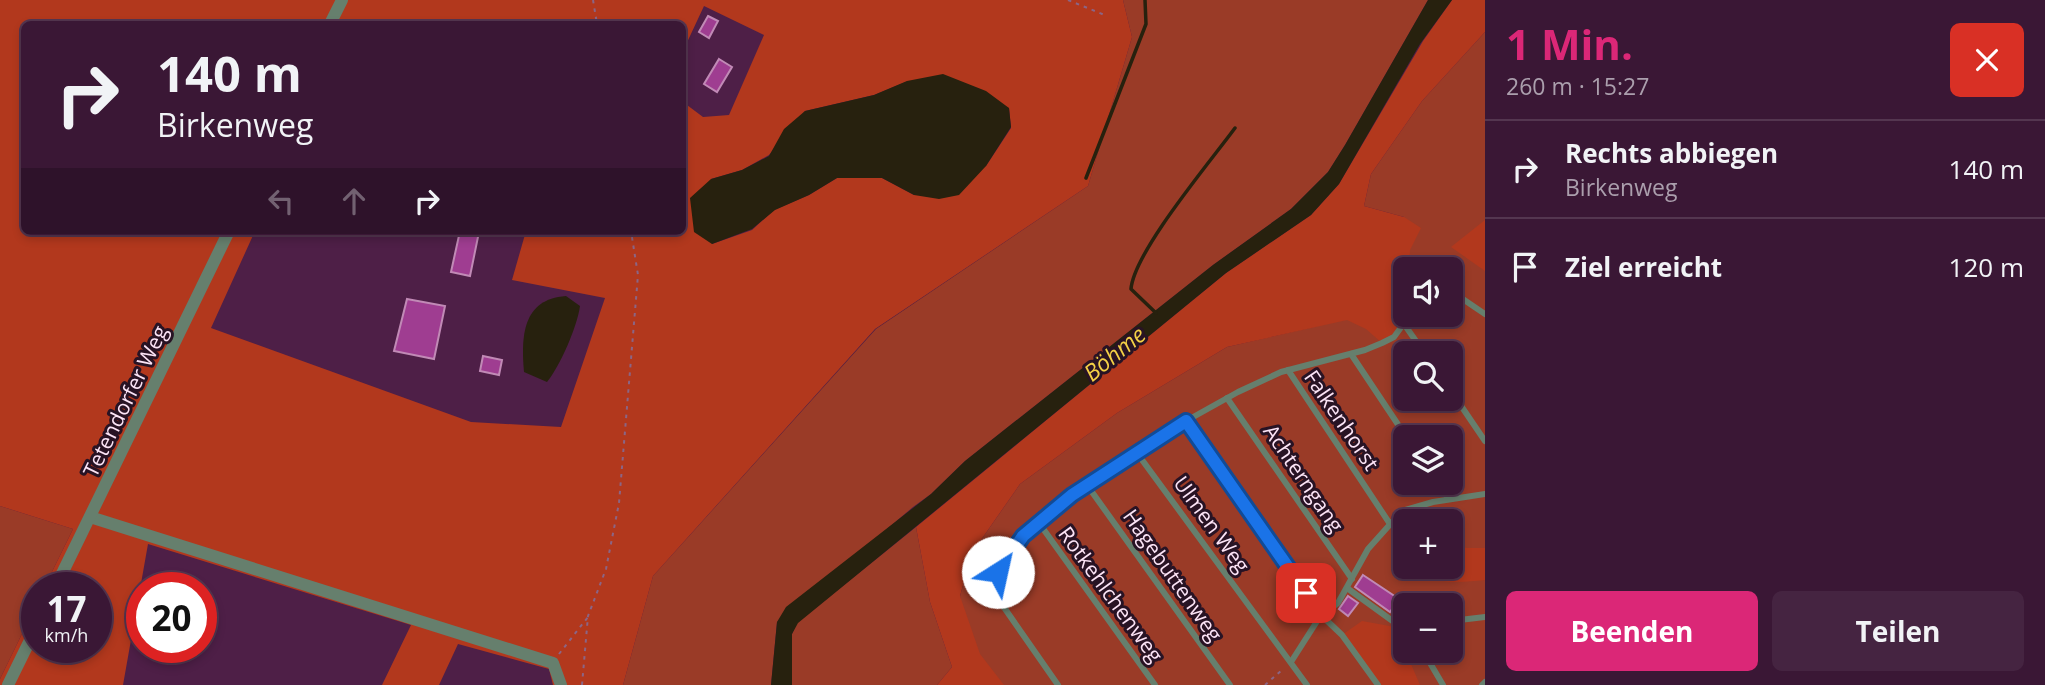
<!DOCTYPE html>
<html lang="de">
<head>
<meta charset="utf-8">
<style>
  body { margin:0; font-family:"Open Sans",sans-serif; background:#452441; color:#f1f3f6; height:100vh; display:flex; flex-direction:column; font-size:26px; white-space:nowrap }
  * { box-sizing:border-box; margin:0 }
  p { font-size:23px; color:#ab9fad }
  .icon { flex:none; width:38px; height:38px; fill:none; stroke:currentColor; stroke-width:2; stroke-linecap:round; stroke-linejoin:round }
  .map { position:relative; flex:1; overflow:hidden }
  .drawer { display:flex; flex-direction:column; background:#3a1735; width:560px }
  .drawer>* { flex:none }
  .banner { position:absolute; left:21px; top:21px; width:665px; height:214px; border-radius:10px; box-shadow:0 4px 10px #0003,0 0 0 2px #543650; background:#3a1735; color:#f1f3f6; overflow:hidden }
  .tools { position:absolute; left:1393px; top:257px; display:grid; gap:14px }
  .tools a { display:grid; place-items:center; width:70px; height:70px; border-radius:10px; background:#3a1735; box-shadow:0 4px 10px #0003,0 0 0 2px #543650; font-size:35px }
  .speed { position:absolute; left:21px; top:572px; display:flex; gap:14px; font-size:35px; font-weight:700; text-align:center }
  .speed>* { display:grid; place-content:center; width:91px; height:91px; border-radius:50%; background:#3a1735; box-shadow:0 4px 10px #0003,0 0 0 2px #543650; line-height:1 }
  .speed small { font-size:18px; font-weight:400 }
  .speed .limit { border:10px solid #d22; background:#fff; color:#111 }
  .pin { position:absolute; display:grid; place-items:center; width:60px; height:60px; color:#fff; margin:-30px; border-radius:14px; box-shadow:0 4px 10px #0006 }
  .me { position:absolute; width:77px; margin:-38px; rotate:35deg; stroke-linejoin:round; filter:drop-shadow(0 0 5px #0008) }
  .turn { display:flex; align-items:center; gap:24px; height:147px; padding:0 21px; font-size:32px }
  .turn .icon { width:91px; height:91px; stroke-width:2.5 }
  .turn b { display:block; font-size:49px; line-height:60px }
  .lanes { display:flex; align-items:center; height:66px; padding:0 21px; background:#0003; justify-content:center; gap:35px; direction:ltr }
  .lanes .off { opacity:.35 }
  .round { display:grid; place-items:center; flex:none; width:74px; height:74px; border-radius:10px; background:#452441 }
  .head { display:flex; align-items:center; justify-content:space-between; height:119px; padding:0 21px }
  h1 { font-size:42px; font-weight:700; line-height:52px; color:#db2777 }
  .button { display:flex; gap:14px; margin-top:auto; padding:14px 21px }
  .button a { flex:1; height:80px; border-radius:10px; background:#db2777; color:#fff; font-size:28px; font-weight:700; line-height:80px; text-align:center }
  .button a+a { background:#452441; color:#f1f3f6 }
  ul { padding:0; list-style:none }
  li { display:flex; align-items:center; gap:21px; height:98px; padding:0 21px; border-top:2px solid #543650 }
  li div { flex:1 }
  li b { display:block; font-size:26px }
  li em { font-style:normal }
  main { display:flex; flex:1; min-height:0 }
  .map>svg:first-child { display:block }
  .green { fill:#9a3b27; fill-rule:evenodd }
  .forest { fill:#b2381d; fill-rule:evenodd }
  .water { fill:#27210e }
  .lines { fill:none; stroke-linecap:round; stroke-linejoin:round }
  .stream { stroke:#27210e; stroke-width:3.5 }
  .building { fill:#9f3d91; stroke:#c18ab6; stroke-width:2 }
  .path { stroke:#8b6585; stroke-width:2; stroke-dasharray:3.5 5; stroke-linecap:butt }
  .service { stroke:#667f6d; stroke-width:6 }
  .minor { stroke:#667f6d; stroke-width:12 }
  .route-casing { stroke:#114b97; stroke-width:18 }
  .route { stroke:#1a73e8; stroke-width:12 }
  .labels { text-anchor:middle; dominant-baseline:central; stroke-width:6; stroke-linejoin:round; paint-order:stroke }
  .street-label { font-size:21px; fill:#fce4f6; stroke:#281324 }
  .water-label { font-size:23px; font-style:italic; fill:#f4d046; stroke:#281324 }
</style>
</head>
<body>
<main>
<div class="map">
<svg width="1485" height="685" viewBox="0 0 1485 685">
  <rect width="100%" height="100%" fill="#4e1f47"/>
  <g class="green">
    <path d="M1123 0H1428L1345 145 1328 172 1291 209 1213 265 965 461 931 494 913 507 777 622 771 685H623L653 576 876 329 1088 186 1132 37Z"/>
    <path d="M1485 32V685H969L960 596 972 553 1020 484 1117 413 1227 347 1347 319 1404 217 1364 206 1371 174 1422 101ZM1405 270H1451V315H1405ZM1405 354H1451V399H1405ZM1405 438H1451V483H1405ZM1405 522H1451V567H1405ZM1405 606H1451V651H1405Z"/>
    <path d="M0 506 73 529 44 588H37V603L0 679Z"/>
    <path d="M916 527 930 602 952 667 937 685H792V634L797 623Z"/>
  </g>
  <g class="forest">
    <path d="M0 0H1123L1132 37 1088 186 875 329 653 576 623 685H553L549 669 458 644 439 685H382L411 625 148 544 123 685H0V679L37 603V648H96V588H44L73 529 0 506ZM704 6 764 35 729 115 703 117 683 102 682 231H526L512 280 605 298 561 427 471 422 211 328 255 231H24V24H682L683 51ZM908 81 1009 108 1011 128 986 166 914 195 882 178H837L809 195 774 210 752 230 712 244 711 179 742 170 769 155 805 111 874 95Z"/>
    <path d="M1452 0H1485V32L1422 101 1371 174 1364 206 1404 217 1421 228 1410 250 1409 269 1405 270V315H1410L1394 337 1382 343 1366 329 1347 320 1227 347 1117 413 1020 484 972 553 960 596 980 654 1004 685H937L952 667 930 602 916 527 1226 273 1311 215 1339 184 1423 41Z"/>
    <path d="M1485 220V271L1451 247Z"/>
    <path d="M1451 539 1466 548H1485V580C1457 583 1433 585 1411 567H1451Z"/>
    <path d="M1362 621 1395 627 1420 685H1378L1342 635Z"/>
  </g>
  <g class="water">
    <path d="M1428 0H1452L1420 44 1339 184 1311 215 1226 273 798 623 792 634V685H771L777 622 786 607 931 494 965 461 1213 265 1291 209 1328 172 1345 145Z"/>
    <path d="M943 74 986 91 1009 108 1011 127 986 166 959 195 939 199 914 195 882 178H837L809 195 775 210 752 229 712 244 694 232 690 198 711 179 742 170 769 156 784 129 805 111 874 95 907 81Z"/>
    <path d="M566 296 580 306C577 327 560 366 547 382L524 372C521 337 522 299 566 296Z"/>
  </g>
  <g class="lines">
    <g class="stream">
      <path d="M1086 178 1146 24 1145 0"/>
      <path d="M1156 313 1131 289C1134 252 1210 162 1235 128"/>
    </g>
  </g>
  <g class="building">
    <path d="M708 16 718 21 709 38 699 32Z"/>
    <path d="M719 59 732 67 717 92 704 84Z"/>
    <path d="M460 231 479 232 470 276 451 272Z"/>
    <path d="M407 299 445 306 434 359 394 351Z"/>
    <path d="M483 356 502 360 499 375 480 371Z"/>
    <path d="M1363 575 1399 599 1390 612 1355 587Z"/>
    <path d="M1348 596 1358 603 1348 616 1339 609Z"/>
  </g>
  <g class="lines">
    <g class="path">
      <path d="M593 0 597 24"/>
      <path d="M1068 0 1107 16"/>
      <path d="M559 654 588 617"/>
      <path d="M582 685 588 616 606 569 619 503 638 275 631 231"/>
      <path d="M1265 685 1283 669"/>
    </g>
    <g class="service">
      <path d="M1451 291 1485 314"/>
      <path d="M1404 324 1425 354"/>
      <path d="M1351 354 1407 438"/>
      <path d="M1288 370 1390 524"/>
      <path d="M1451 391 1485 441"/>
      <path d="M1227 398 1352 579"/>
      <path d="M1186 421 1321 615 1342 635 1378 685"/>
      <path d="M1137 453 1307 685"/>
      <path d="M1438 483 1449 499"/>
      <path d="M1087 485 1230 685"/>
      <path d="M1039 523 1155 685"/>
      <path d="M1347 588 1405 630"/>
      <path d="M1451 621 1485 617"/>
      <path d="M1423 651 1443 685"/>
      <path d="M1291 662 1321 615 1338 603 1368 549 1402 511 1433 502 1485 494"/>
      <path d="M1058 685 1003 606 998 572 1023 536 1072 495 1186 421 1238 392 1281 372 1365 350 1382 343 1394 337 1410 315"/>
      <path d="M1482 685 1485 682"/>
    </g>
    <g class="minor">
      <path d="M330 24 342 0"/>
      <path d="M90 517 553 663 561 685"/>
      <path d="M55 588 229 231"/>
      <path d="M8 685 37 626"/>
    </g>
  </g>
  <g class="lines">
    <g class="route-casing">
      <path id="route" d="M998 572 1023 536 1072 495 1186 421 1306 593"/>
    </g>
    <use href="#route" class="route"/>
  </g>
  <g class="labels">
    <g class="street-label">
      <text transform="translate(125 401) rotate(-64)">Tetendorfer Weg</text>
      <text transform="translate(1342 420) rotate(56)">Falkenhorst</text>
      <text transform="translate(1304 478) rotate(56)">Achterngang</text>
      <text transform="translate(1212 524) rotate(54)">Ulmen Weg</text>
      <text transform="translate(1173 575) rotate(55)">Hagebuttenweg</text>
      <text transform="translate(1111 594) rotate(54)">Rotkehlchenweg</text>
    </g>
    <g class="water-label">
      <text transform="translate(1114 353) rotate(-39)">Böhme</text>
    </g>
  </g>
</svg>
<div class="tools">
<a><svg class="icon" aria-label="sound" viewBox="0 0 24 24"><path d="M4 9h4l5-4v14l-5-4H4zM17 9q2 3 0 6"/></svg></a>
<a><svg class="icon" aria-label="search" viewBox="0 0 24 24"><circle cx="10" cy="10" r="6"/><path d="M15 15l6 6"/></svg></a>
<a><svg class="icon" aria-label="layers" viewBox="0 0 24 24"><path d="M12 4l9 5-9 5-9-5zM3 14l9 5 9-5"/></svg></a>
<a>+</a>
<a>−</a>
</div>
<div class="speed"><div>17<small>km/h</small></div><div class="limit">20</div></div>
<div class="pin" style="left:1306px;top:593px;background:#d93025"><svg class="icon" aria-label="arrive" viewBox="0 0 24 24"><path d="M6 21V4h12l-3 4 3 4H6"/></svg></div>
<svg class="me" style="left:998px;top:572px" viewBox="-20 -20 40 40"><circle r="19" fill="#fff"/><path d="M0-13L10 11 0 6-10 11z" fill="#1a73e8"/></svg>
<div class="banner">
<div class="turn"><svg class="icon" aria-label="right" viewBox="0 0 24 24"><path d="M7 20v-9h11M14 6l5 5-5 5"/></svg><div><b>140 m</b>Birkenweg</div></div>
<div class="lanes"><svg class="icon off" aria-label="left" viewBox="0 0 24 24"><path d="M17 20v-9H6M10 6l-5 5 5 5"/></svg><svg class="icon off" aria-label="ahead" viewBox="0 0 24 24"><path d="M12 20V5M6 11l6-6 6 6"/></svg><svg class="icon" aria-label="right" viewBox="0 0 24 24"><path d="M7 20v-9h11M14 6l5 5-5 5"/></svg></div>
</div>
</div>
<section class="drawer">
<div class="head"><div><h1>1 Min.</h1><p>260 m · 15:27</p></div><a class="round" style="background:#d93025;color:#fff"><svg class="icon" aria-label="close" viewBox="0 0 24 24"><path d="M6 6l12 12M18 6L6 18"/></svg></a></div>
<ul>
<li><svg class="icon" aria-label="right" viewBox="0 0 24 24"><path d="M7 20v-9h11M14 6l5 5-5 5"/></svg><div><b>Rechts abbiegen</b><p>Birkenweg</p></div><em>140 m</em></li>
<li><svg class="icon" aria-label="arrive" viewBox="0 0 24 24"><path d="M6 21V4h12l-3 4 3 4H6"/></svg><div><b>Ziel erreicht</b></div><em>120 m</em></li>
</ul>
<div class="button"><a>Beenden</a><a>Teilen</a></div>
</section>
</main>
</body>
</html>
